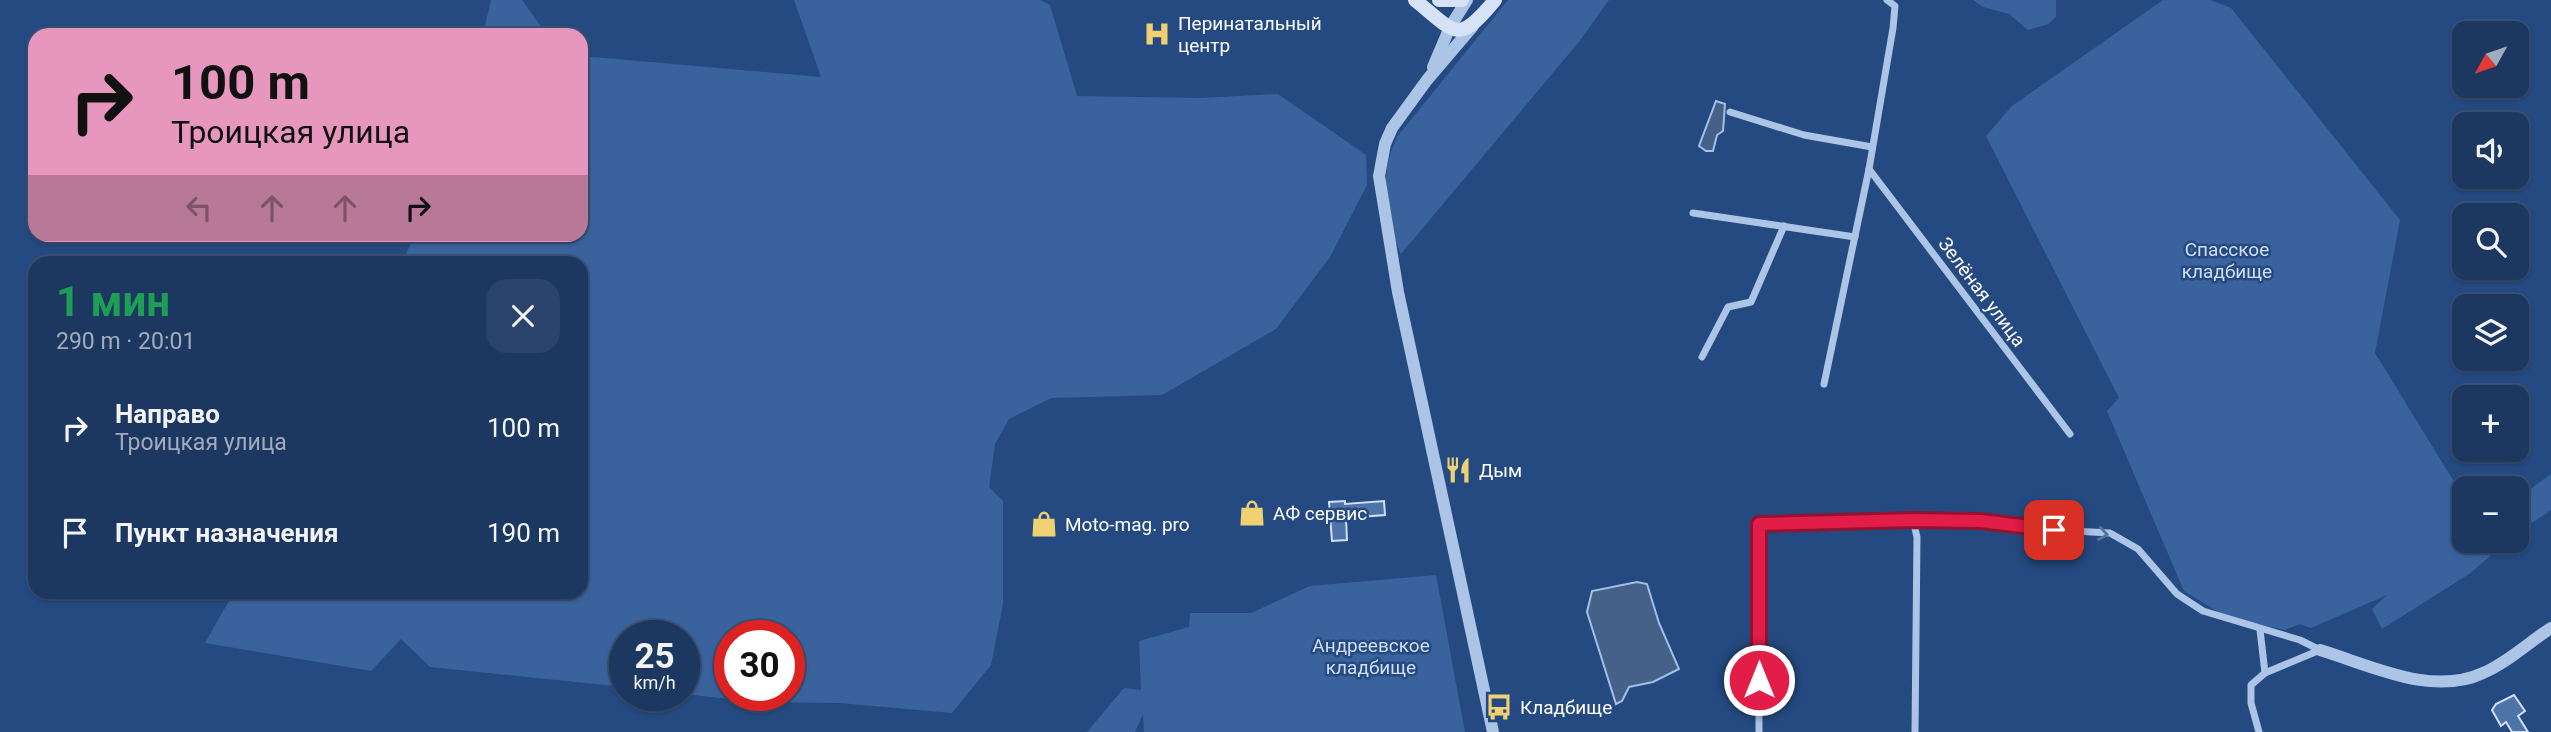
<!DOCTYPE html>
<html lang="ru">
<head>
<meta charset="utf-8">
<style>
  body { margin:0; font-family:Roboto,sans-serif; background:#29436a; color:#f1f3f6; height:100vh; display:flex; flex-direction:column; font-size:26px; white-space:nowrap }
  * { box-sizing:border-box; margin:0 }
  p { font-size:23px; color:#a0acbd }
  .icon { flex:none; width:38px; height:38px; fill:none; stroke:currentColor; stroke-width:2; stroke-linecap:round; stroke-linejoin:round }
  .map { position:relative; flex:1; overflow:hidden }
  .sheet { position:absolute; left:28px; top:256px; width:560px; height:343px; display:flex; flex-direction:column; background:#1c3861; border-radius:21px; box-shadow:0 2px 5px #0004,0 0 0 2px #3a5276 }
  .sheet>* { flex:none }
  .banner { position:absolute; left:28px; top:28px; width:560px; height:214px; border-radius:21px; box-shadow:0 2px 5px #0004,0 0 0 2px #3a5276; background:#e797bd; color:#111; overflow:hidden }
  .needle { width:46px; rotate:230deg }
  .tools { position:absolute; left:2452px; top:21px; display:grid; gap:14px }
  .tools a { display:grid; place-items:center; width:77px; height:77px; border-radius:14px; background:#1c3861; box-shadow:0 2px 5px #0004,0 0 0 2px #3a5276; font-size:35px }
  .speed { position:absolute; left:609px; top:620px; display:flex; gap:14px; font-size:35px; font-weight:700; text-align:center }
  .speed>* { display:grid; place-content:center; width:91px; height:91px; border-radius:50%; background:#1c3861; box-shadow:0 2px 5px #0004,0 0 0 2px #3a5276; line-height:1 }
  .speed small { font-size:18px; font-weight:400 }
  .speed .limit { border:10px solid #d22; background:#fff; color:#111 }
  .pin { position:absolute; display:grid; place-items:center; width:60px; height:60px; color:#fff; margin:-30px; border-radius:14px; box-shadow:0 4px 10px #0006 }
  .me { position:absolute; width:77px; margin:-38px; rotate:0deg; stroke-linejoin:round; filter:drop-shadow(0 0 5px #0008) }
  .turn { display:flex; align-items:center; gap:24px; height:147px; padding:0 28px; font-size:32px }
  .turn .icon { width:91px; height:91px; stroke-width:2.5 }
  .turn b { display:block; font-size:49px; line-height:60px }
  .lanes { display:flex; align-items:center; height:66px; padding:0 28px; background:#0003; justify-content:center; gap:35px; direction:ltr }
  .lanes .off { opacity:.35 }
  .round { display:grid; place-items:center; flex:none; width:74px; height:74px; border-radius:21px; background:#29436a }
  .head { display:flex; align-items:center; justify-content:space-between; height:119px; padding:0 28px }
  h1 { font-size:42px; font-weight:700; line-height:52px; color:#1e9e55 }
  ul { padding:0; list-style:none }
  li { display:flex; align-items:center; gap:21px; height:105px; padding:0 28px }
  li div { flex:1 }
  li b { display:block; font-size:26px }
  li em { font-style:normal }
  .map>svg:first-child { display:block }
  .green { fill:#3a639e; fill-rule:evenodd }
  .water { fill:#466188; stroke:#a1bfe7; stroke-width:2 }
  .building { fill:#4e73a9; stroke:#d0dff5; stroke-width:2 }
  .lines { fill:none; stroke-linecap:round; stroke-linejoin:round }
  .minor { stroke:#acc4e6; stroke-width:7 }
  .tertiary { stroke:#acc4e6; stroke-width:12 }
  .secondary { stroke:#d6e3f6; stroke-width:14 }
  .oneway { stroke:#5475a4 }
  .route-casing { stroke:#92132f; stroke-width:18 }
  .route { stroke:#e11d48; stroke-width:12 }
  .labels { text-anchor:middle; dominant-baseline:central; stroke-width:5; stroke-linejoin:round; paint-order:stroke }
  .poi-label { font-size:19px; fill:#fff; stroke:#254a81; text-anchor:start }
  .park-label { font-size:19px; fill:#d0dff5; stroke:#254a81 }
  .street-label { font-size:19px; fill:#fff; stroke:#254a81 }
</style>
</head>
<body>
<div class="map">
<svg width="2551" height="732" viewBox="0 0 2551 732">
  <rect width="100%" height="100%" fill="#254a81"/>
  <g class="green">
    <path d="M491 0H522L547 35H483Z"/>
    <path d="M794 0H1040L1050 5 1077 96 1200 98 1278 94 1366 155 1367 185 1330 257 1276 329 1162 395 1051 398 1009 419 995 444 989 487 1003 501V604L991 665 952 713 840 703 758 702 684 694V635H625V687L430 667 401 639 371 671 205 643 234 592H581V262H402L415 235 581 234V56L821 77ZM730 635H789V695H730Z"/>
    <path d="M1508 0H1609L1578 43 1401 254C1391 235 1383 191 1387 169 1388 158 1393 147 1397 137Z"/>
    <path d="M1973 0H2056V17L2048 24 2028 30 2009 14 1983 7Z"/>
    <path d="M2163 0H2210L2231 8 2400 220 2375 353 2464 498V541H2508L2469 574 2382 629 2372 609 2387 595 2311 628 2300 624 2285 630 2228 618 2184 591 2107 411 2119 398 1986 136 2012 106Z"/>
    <path d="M2551 474V510L2517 533V499Z"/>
    <path d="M1436 575 1465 732H1144L1143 714 1135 732H1087L1124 688 1141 690 1139 641 1189 627 1190 613H1251L1310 586Z"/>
  </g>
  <g class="water">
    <path d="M1716 101 1725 104 1723 131 1717 135 1713 151H1706L1699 146Z"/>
    <path d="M1637 582 1647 584 1659 623 1679 669 1653 682 1629 687 1622 701 1616 704 1587 612 1592 591Z"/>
  </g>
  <g class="building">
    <path d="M1345 501V504L1384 501 1385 515 1346 518 1347 540 1332 541 1329 502Z"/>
    <path d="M2514 695 2525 711 2518 716 2528 732H2512L2506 722 2501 726 2492 710 2496 704Z"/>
  </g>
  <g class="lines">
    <g class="minor">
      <path d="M1730 112 1804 135 1872 147"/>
      <path d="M1869 169 2070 434"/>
      <path d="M1693 213 1855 237"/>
      <path d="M1702 357 1728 307 1751 302 1784 226"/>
      <path d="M1824 384 1869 169 1893 28 1895 6 1887 0"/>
      <path d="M1913 520 1917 537 1915 732"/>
      <path d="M2260 630 2265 673"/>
      <path d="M1759 732V524L1913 520 1981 521 2055 530 2110 533 2138 549 2177 594 2203 611 2300 640 2320 650"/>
      <path d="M2259 732 2251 703V685L2265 673 2320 650"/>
    </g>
    <g class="tertiary">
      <path d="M1473 26 1427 80 1392 128 1385 144 1379 176 1398 292 1493 732"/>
      <path d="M1433 67 1450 27 1467 0"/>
      <path d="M2320 650C2370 665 2432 697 2483 673 2507 663 2529 642 2551 628"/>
    </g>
    <g class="secondary">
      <path d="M1415 0C1456 33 1457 46 1495 0"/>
      <path d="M1439 0H1462"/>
    </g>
  </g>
  <defs><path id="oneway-chevron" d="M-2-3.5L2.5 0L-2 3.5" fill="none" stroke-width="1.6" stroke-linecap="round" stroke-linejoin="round" transform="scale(1.75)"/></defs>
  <use class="oneway" href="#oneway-chevron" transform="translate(2103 534) rotate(9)"/>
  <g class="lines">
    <g class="route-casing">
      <path id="route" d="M1759 680V524L1913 520 1981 521 2054 530"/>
    </g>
    <use href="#route" class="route"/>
  </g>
  <defs>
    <g id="hospital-bare" transform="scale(2.1)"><path d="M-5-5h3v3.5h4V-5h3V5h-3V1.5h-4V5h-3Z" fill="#f0d071" stroke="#254a81" stroke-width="2.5" paint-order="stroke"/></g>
    <g id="restaurant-bare" transform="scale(2.1)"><path d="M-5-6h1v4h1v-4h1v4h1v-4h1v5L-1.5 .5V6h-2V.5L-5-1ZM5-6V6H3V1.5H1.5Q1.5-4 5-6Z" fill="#f0d071" stroke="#254a81" stroke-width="2.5" paint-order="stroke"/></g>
    <g id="shop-bare" transform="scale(2.1)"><path d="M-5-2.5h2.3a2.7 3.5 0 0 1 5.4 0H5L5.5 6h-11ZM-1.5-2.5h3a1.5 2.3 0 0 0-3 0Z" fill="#f0d071" stroke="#254a81" stroke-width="2.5" paint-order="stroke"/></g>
    <g id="bus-bare" transform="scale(2.1)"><path d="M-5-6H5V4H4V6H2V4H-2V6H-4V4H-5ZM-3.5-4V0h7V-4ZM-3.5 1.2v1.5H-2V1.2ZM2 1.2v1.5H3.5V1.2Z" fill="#f0d071" stroke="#254a81" stroke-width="2.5" paint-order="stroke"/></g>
  </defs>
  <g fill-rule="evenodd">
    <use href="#hospital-bare" x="1157" y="34"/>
    <use href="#restaurant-bare" x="1458" y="470"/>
    <use href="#shop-bare" x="1252" y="513"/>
    <use href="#shop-bare" x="1044" y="524"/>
    <use href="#bus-bare" x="1499" y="707"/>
  </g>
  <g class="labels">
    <g class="poi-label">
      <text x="1178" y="23">Перинатальный<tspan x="1178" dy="22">центр</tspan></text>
      <text x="1479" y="470">Дым</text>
      <text x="1273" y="513">АФ сервис</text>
      <text x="1065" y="524">Moto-mag. pro</text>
      <text x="1520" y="707">Кладбище</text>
    </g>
    <g class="park-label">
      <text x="2227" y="249">Спасское<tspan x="2227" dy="22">кладбище</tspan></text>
      <text x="1371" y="645">Андреевское<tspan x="1371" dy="22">кладбище</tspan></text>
    </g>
    <g class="street-label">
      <text transform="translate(1982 292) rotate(53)">Зелёная улица</text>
    </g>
  </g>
</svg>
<div class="tools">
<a><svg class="needle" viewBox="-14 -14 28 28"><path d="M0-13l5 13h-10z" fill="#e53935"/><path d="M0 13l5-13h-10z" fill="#a0acbd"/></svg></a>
<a><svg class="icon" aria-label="sound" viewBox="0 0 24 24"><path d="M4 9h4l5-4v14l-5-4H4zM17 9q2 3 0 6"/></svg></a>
<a><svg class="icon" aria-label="search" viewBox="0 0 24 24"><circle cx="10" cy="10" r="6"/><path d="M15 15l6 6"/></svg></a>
<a><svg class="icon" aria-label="layers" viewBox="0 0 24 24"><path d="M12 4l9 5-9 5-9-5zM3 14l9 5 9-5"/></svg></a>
<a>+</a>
<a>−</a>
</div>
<div class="speed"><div>25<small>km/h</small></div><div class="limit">30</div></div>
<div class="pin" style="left:2054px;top:530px;background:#d93025"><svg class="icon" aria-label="arrive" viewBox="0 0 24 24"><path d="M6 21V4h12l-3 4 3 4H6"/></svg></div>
<svg class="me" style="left:1759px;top:680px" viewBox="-20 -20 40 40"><circle r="17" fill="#e11d48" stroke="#fff" stroke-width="3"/><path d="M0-11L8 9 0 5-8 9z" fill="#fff"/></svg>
<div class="banner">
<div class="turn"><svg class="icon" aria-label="right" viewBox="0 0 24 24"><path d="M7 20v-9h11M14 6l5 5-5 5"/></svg><div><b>100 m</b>Троицкая улица</div></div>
<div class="lanes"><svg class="icon off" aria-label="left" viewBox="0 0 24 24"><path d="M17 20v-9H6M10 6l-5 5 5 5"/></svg><svg class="icon off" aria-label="ahead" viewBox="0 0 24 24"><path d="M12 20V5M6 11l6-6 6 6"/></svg><svg class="icon off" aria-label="ahead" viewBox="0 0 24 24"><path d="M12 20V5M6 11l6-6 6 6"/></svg><svg class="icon" aria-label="right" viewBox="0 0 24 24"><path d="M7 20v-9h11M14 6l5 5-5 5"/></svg></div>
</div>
<section class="sheet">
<div class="head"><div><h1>1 мин</h1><p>290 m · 20:01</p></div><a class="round"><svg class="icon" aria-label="close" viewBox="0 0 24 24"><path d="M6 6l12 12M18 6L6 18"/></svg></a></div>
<ul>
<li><svg class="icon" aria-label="right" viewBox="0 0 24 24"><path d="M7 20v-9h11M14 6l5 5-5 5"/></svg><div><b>Направо</b><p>Троицкая улица</p></div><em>100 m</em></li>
<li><svg class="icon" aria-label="arrive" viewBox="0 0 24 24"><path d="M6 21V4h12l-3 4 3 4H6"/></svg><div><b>Пункт назначения</b></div><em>190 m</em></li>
</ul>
</section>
</div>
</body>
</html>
